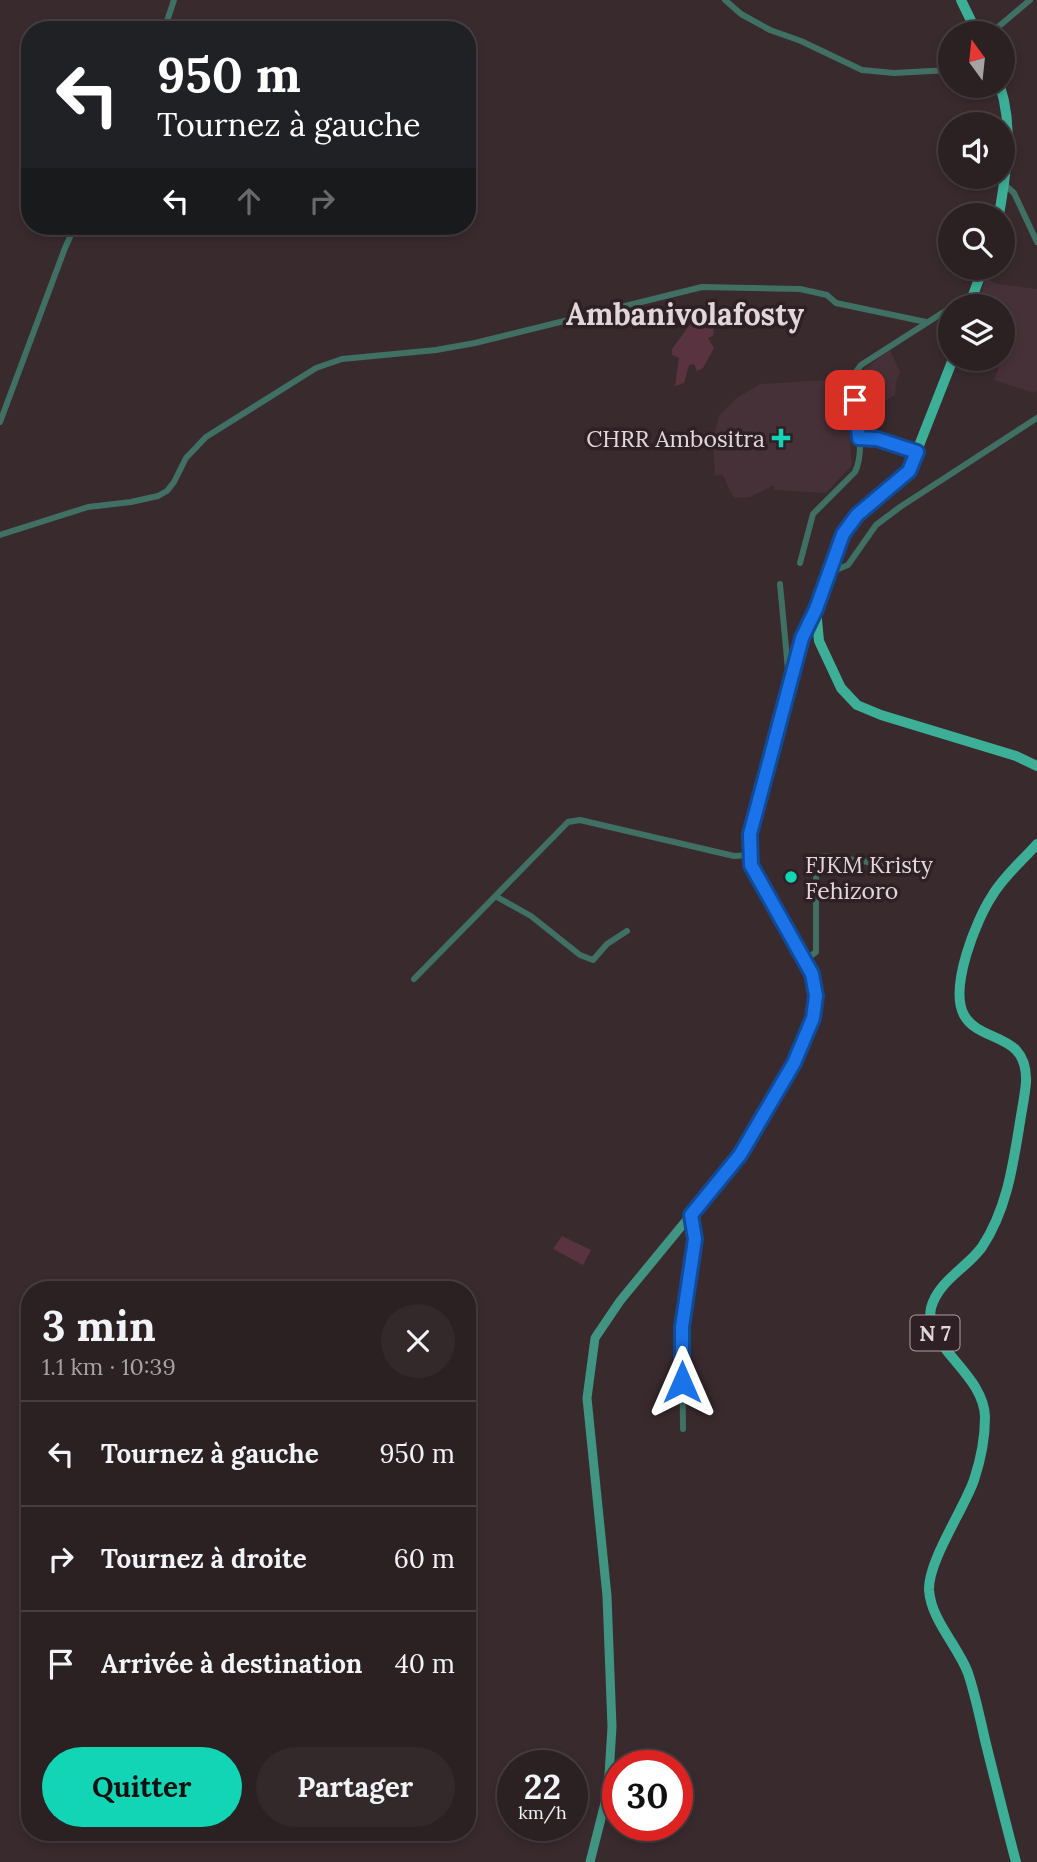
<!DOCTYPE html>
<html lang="fr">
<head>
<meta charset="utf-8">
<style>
  body { margin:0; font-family:Lora,serif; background:#33282a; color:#f1f3f6; height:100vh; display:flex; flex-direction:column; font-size:26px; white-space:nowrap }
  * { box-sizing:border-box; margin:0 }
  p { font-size:23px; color:#a6a3a5 }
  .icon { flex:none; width:38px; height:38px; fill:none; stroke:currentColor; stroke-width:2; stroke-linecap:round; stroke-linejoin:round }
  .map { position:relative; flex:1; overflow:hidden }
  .details { position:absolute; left:21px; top:1281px; width:455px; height:560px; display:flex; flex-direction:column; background:#2b2022; border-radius:28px; box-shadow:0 4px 10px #0003,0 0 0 2px #473e40 }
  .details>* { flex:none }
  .hud { position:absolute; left:21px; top:21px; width:455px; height:214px; border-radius:28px; box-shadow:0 4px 10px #0003,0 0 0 2px #473e40; background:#202124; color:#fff; overflow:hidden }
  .needle { width:46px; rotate:345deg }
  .buttons { position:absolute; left:938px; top:21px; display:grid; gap:14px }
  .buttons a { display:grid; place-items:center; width:77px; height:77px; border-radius:50%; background:#2b2022; box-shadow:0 4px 10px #0003,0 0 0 2px #473e40; font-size:35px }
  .speed { position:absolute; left:497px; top:1750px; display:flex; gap:14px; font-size:35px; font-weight:700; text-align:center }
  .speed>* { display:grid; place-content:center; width:91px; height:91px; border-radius:50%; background:#2b2022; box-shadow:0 4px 10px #0003,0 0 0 2px #473e40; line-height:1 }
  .speed small { font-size:18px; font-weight:400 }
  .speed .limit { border:10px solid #d22; background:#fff; color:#111 }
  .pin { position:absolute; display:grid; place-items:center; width:60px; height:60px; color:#fff; margin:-30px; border-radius:14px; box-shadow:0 4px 10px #0006 }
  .me { position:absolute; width:77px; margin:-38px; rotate:0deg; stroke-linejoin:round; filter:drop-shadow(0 0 5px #0008) }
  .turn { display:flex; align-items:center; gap:24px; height:147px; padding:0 21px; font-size:32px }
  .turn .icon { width:91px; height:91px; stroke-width:2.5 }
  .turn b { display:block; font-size:49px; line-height:60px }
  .lanes { display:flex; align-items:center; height:66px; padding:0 21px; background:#0003; justify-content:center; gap:35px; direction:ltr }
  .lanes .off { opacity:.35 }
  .round { display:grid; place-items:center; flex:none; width:74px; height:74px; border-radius:37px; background:#33282a }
  .head { display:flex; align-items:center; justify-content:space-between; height:119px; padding:0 21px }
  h1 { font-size:42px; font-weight:700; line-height:52px }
  .cta { display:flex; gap:14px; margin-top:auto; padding:14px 21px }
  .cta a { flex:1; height:80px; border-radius:42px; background:#11d5b4; color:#111; font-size:28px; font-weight:700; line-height:80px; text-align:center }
  .cta a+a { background:#33282a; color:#f1f3f6 }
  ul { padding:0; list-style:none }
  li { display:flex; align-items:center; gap:21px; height:105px; padding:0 21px; border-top:2px solid #473e40 }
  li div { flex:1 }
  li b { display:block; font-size:26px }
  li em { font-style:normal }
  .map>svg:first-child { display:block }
  .built { fill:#473138 }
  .green { fill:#59333f }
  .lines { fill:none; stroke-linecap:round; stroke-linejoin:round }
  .street { stroke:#3f7063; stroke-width:6 }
  .secondary { stroke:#409481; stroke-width:9 }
  .primary { stroke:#3eaf97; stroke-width:10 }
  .route-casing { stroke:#114b97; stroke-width:18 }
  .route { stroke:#1a73e8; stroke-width:12 }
  .poi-dot { fill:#11d5b4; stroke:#2f2025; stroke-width:2.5 }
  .labels { text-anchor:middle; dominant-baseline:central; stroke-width:7; stroke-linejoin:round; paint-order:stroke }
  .shield { fill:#2f2025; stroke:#aca0a4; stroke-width:2 }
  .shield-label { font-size:21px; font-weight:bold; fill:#e1d7da }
  .poi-label { font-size:23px; fill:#e1d7da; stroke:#2f2025; text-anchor:end }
  .district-label { font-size:30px; font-weight:bold; fill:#e1d7da; stroke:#2f2025 }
</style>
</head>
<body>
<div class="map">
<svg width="1037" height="1862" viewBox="0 0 1037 1862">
  <rect width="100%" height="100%" fill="#392a2e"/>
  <g class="built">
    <path d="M986 278 997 284 1037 289V391L1034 393 994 380 1009 339 1003 336V306H976Z"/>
    <path d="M890 350 900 372 896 381 895 395 886 400 860 396 859 378 863 370Z"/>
    <path d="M845 379 852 465 826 493 774 490V485L750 497 734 498 722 474 715 476 713 439 719 416 737 398 760 384Z"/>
  </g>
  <g class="green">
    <path d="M700 311 715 321 713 336 708 338 714 348 703 368 697 371 694 364 689 365 684 383 675 386 679 358 672 355V349Z"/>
    <path d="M562 1236 591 1250 583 1265 553 1249Z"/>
  </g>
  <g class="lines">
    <g class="street">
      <path d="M725 0 741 14 770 30 801 41 862 70 894 73 950 70"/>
      <path d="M164 30 174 0"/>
      <path d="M991 33 1030 0"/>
      <path d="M1004 184 1014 193 1037 242"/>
      <path d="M954 306 971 299"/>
      <path d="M0 422 65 248 75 226"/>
      <path d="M859 438 877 439 917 452"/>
      <path d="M0 535 88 507 131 502 158 496 167 491 174 482 186 458 206 437 316 368 342 359 436 350 475 343 702 287 800 289 827 295 836 303 926 322"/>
      <path d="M800 563 813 514 855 472C866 451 856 405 853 381L855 373 861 365 950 308"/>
      <path d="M831 572 848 565 876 525 900 507 1037 418"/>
      <path d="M780 584 789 680"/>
      <path d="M497 897 531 916 580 955 593 960 607 944 627 931"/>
      <path d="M805 960 816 952V860L818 857 826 856 897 866"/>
      <path d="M414 979 568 822 580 820 734 856 751 855"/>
      <path d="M683 1429 682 1327 695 1239 691 1215"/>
    </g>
    <path class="secondary" d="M590 1862 608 1791 612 1727 607 1596 587 1398 595 1338 620 1301 740 1155 794 1063 813 1018 816 996 812 974 751 865 750 834 802 638 816 610"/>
    <g class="primary">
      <path d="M961 0 977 33"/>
      <path d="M999 215C1006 173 1014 128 1000 86"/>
      <path d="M969 306 983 268"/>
      <path d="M953 359 909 471 857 515 843 534 816 609 819 641 841 688 857 705 881 715 1016 756 1037 766"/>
      <path d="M1016 1862C1005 1821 995 1780 985 1740 980 1718 975 1694 968 1673 958 1646 931 1620 929 1590 928 1561 964 1509 974 1480 980 1462 985 1437 985 1417 984 1373 923 1346 931 1308 938 1281 967 1268 982 1247 1007 1209 1013 1165 1020 1122 1022 1109 1025 1095 1026 1082 1028 1031 980 1044 964 1015 949 988 976 920 992 896 1003 877 1022 861 1037 844"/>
    </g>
  </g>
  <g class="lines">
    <g class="route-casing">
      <path id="route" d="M682 1382V1327L695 1239 691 1215 740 1155 794 1063 813 1018 816 996 812 974 751 865 750 834 802 638 816 609 843 534 857 515 909 471 917 452 877 439 859 438 855 400"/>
    </g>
    <use href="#route" class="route"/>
  </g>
  <g class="poi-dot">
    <path d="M777.5 427.5h7v7h7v7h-7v7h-7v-7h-7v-7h7z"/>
    <circle cx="791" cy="877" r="7"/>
  </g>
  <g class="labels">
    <rect class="shield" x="910.5" y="1315.5" width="49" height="35" rx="5"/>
    <g class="shield-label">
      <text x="935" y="1333">N 7</text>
    </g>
    <g class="poi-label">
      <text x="765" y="438">CHRR Ambositra</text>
      <text x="805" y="864" text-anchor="start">FJKM Kristy<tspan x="805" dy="26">Fehizoro</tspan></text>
    </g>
    <g class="district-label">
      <text x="685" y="314">Ambanivolafosty</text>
    </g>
  </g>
</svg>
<div class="buttons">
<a><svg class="needle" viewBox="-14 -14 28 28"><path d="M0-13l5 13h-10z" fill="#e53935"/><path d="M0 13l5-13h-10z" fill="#a6a3a5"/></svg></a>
<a><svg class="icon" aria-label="sound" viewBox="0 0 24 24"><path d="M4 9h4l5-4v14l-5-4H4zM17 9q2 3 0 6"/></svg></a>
<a><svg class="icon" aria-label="search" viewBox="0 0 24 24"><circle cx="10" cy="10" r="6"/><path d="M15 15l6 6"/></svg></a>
<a><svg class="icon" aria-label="layers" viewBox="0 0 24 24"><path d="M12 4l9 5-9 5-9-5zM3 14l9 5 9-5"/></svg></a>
</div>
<div class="speed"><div>22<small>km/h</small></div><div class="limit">30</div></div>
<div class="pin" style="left:855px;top:400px;background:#d93025"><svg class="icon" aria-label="arrive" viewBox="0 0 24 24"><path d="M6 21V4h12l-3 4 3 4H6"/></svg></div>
<svg class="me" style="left:682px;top:1382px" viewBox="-20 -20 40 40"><path d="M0-17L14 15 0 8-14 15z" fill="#1a73e8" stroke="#fff" stroke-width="4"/></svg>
<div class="hud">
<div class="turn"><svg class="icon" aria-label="left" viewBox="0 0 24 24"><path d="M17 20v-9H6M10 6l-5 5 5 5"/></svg><div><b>950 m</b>Tournez à gauche</div></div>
<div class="lanes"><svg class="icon" aria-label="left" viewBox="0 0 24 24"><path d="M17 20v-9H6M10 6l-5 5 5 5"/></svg><svg class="icon off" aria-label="ahead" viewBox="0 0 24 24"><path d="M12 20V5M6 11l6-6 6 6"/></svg><svg class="icon off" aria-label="right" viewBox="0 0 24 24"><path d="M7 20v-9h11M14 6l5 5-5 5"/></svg></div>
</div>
<section class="details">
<div class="head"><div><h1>3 min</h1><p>1.1 km · 10:39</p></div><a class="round"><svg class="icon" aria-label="close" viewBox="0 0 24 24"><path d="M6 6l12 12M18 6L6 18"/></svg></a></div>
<ul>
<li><svg class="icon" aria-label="left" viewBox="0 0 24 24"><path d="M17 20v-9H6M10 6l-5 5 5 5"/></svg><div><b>Tournez à gauche</b></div><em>950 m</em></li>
<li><svg class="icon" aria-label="right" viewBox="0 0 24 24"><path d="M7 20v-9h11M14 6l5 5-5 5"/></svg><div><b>Tournez à droite</b></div><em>60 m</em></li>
<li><svg class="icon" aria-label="arrive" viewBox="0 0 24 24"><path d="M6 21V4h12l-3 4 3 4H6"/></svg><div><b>Arrivée à destination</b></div><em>40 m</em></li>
</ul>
<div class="cta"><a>Quitter</a><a>Partager</a></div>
</section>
</div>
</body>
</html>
